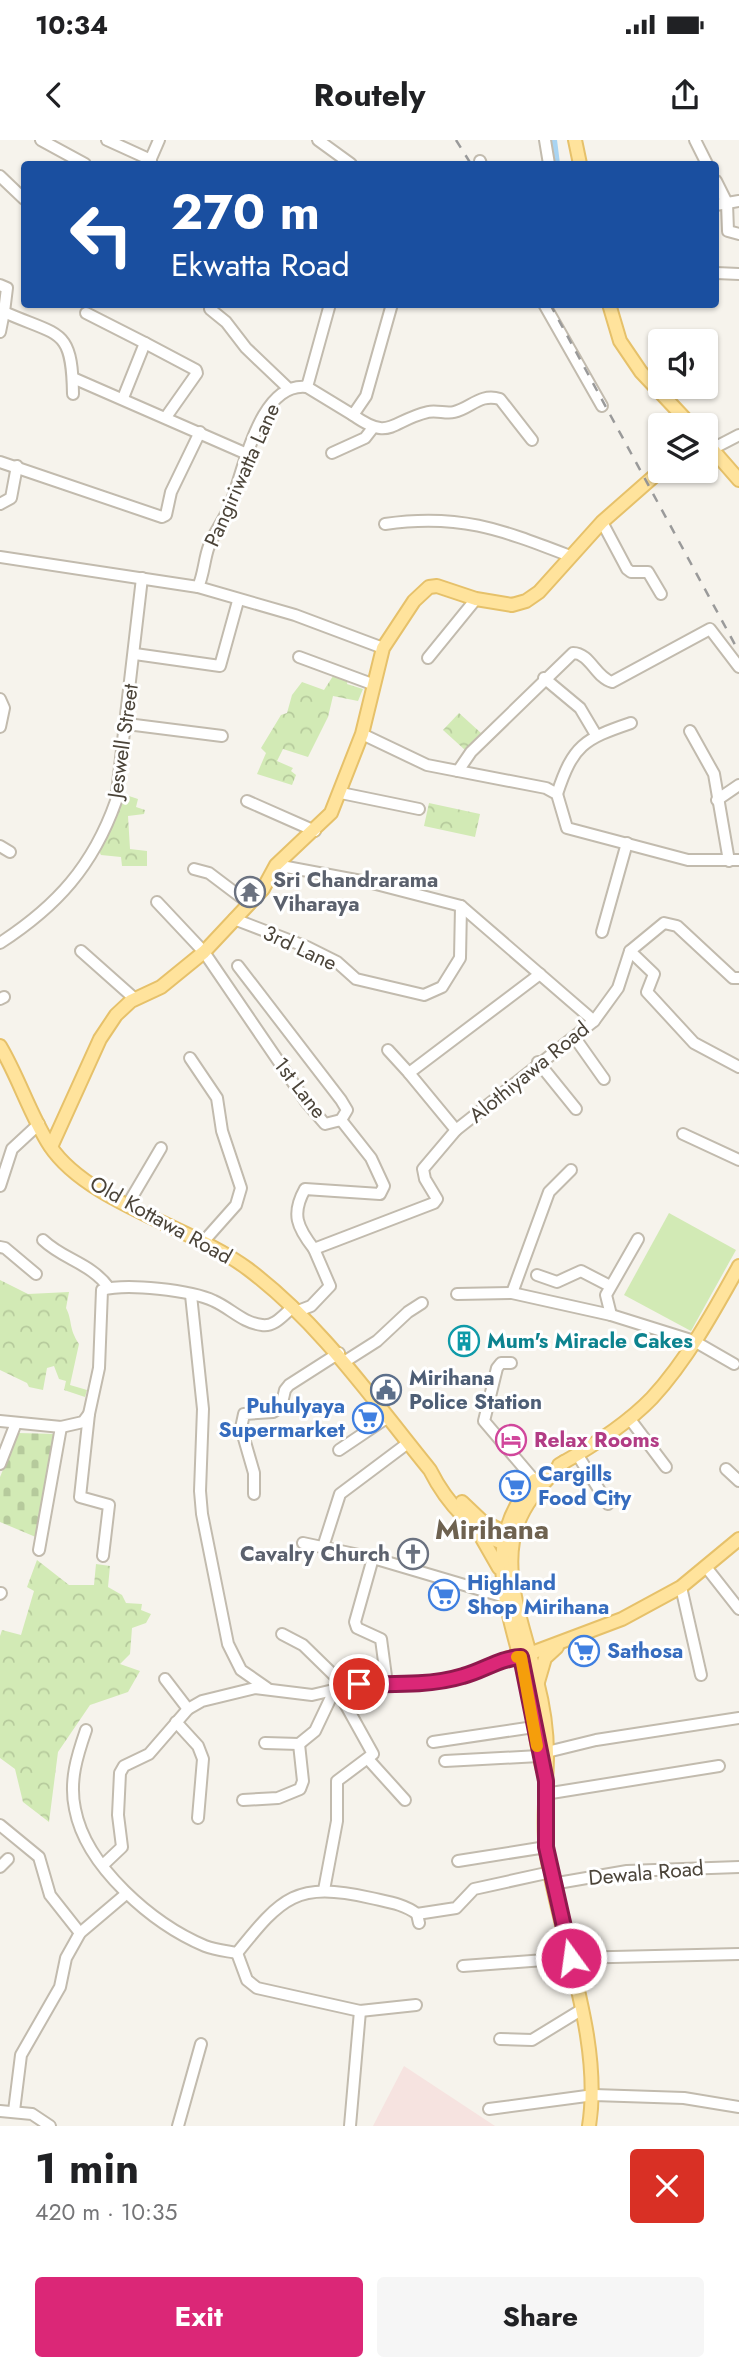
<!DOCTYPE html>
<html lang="en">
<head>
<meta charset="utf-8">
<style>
  body { margin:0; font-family:Jost,sans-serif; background:#f6f6f6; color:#202124; height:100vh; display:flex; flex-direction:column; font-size:26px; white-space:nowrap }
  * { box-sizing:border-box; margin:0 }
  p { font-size:23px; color:#757577 }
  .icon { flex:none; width:38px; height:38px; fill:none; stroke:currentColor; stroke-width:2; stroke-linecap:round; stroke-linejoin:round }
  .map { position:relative; height:1986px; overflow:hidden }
  .panel { display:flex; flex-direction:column; background:#fff; flex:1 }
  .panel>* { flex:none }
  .guide { position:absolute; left:21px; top:21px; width:698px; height:147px; border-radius:7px; box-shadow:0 2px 5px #0004; background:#1a4fa0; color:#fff; overflow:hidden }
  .fabs { position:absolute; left:648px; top:189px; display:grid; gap:14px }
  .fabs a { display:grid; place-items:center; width:70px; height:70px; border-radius:7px; background:#fff; box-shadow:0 2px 5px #0004; font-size:35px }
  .pin { position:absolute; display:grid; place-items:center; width:60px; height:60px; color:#fff; margin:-30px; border:4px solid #fff; border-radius:50%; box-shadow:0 2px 7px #0007 }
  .me { position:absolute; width:77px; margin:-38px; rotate:346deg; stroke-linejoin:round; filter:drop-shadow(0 0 5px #0008) }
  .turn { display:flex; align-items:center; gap:24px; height:147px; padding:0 35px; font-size:32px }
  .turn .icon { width:91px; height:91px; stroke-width:2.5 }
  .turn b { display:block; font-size:49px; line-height:60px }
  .round { display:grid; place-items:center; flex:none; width:74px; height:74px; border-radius:7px; background:#f6f6f6 }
  .headline { display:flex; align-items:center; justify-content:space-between; height:119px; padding:0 35px }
  h1 { font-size:42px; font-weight:700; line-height:52px }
  .primary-button { display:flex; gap:14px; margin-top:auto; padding:14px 35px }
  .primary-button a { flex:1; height:80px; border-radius:7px; background:#db2777; color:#fff; font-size:28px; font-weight:700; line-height:80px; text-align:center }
  .primary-button a+a { background:#f6f6f6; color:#202124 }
  .status { display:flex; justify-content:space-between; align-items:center; height:49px; padding:0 35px; background:#fff; direction:ltr }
  .status svg { height:19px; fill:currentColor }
  header { display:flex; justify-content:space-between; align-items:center; height:91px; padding:0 35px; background:#fff; font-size:32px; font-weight:700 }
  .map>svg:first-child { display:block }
  .medical { fill:#f6e3e0 }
  .forest { fill:url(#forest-crowns) }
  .cemetery { fill:url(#cemetery-stones) }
  .pitch { fill:#d2eab5 }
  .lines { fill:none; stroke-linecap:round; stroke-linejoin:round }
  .canal { stroke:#a9d4f2; stroke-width:8 }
  .minor-casing { stroke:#c2bbae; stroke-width:14 }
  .major-casing { stroke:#e6c16a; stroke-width:16 }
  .minor { stroke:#fff; stroke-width:10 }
  .major { stroke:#ffe39c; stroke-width:12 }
  .rail { stroke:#9a9a9a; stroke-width:2.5; stroke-dasharray:9 9; stroke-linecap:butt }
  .route-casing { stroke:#8e194d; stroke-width:18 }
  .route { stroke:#db2777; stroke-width:12 }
  .slow { stroke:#f59e0b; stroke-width:12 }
  .labels { text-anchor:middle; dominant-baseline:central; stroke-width:6; stroke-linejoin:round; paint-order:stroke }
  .street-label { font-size:21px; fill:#4b4439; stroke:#fff }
  .worship-label { font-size:21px; font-weight:bold; fill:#5b616d; stroke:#fff; text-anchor:start }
  .culture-label { font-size:21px; font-weight:bold; fill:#0d838f; stroke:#fff; text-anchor:start }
  .service-label { font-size:21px; font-weight:bold; fill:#4e5e75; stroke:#fff; text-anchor:start }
  .shop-label { font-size:21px; font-weight:bold; fill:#366cbe; stroke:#fff; text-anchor:start }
  .hotel-label { font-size:21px; font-weight:bold; fill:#b23c85; stroke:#fff; text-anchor:start }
  .district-label { font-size:28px; font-weight:bold; fill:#6e6250; stroke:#fff }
</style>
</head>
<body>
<div class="status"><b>10:34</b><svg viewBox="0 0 49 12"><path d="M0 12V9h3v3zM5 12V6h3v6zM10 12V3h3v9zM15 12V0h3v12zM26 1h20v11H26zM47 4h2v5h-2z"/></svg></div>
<header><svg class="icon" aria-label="back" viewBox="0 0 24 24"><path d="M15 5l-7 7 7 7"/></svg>Routely<svg class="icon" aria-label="share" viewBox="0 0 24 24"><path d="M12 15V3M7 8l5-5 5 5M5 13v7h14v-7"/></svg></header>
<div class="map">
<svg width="739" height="1986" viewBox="0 0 739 1986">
  <defs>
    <pattern id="forest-crowns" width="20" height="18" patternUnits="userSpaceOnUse" patternTransform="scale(1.75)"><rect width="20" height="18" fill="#d2eab5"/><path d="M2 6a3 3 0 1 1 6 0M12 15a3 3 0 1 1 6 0" fill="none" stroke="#b6ca9c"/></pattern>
    <pattern id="cemetery-stones" width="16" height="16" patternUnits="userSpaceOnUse" patternTransform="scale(1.75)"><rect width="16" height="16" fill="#d2eab5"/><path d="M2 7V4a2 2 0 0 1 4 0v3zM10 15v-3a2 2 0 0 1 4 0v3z" fill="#b6ca9c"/></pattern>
  </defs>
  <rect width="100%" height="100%" fill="#f6f3ec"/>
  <path class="medical" d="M404 1926 495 1986H373Z"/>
  <g class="forest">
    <path d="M335 533 348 539 347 544 363 549 358 561 333 556 328 577 308 617 283 609 277 621 293 628 291 631 296 635 292 645 257 634 266 613 261 608 281 575 287 573 292 555 302 542 324 550Z"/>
    <path d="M459 573 481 593 465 610 443 590Z"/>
    <path d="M120 653 138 659 136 667 145 670 144 674 128 676 130 709 147 711V726H122L121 717 101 715 98 709Z"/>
    <path d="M429 663 480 674 475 697 424 686Z"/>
    <path d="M0 1140 28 1154 69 1152 66 1168C73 1182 68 1187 79 1204L70 1245 87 1250 85 1257 64 1250 66 1241 59 1239 54 1226 47 1228 43 1250 29 1247 27 1243 0 1230Z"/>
    <path d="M37 1420 69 1445H94L96 1424 110 1426 108 1447 122 1455 126 1463 142 1464 141 1470 151 1474 146 1483 132 1488 130 1514 120 1524 140 1531 128 1552 90 1565 58 1612 49 1682 23 1662 15 1629 0 1618V1496L2 1490 21 1495 34 1451 27 1447Z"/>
  </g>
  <path class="cemetery" d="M18 1293 56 1294 38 1398 0 1382V1337Z"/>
  <path class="pitch" d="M669 1073 736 1110 691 1191 624 1155Z"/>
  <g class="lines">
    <path class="canal" d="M553 0 556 24"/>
    <g class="minor-casing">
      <g id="minor">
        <path d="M41 0 85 24"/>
        <path d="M107 0 151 20"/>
        <path d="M318 0 351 24"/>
        <path d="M545 0 549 24"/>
        <path d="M695 0 707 24"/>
        <path d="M480 21 481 24"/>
        <path d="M149 23 159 0"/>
        <path d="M0 36 24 59"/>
        <path d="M716 41 727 63 728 91 739 94"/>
        <path d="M716 65 739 61"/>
        <path d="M716 133 739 134"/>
        <path d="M0 145 7 148 4 172C60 197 72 187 73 254"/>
        <path d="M544 164 602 266"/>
        <path d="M210 169 226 182 246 208 289 249"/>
        <path d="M86 173 145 203 123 258"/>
        <path d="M0 192 4 172"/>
        <path d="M145 203 196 230 197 233 166 277"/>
        <path d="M73 238 247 314"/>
        <path d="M307 247 353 275 366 256 392 164"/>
        <path d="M353 275C391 302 390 281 428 272 437 270 446 274 454 272 471 268 480 253 500 259L532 300"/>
        <path d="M712 309 739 295"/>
        <path d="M332 313 365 298 372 289"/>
        <path d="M0 322 162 377 166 375 171 352 200 292"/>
        <path d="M0 364 11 358 17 326"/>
        <path d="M602 382 627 429 631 432H648L661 454"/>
        <path d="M385 384C460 373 502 390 570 416"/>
        <path d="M0 417 198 447 295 475 383 508"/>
        <path d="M198 447C204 434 204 419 209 406 214 393 223 381 229 368 244 333 258 241 307 247L330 164"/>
        <path d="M135 514 220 526 238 461"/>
        <path d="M299 517 372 544"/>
        <path d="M428 518 476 459"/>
        <path d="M544 538 580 568 596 595"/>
        <path d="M0 559 4 568 0 587"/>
        <path d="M127 584 222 596"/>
        <path d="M690 591 714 634 729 721"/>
        <path d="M362 594 427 625 546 648 557 654 567 688 688 720H739"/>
        <path d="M458 631 471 612 573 513C590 513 596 538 612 542L710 489 739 527"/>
        <path d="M341 653 419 669"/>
        <path d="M557 654C573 605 584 599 631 583"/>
        <path d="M717 660 739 645"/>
        <path d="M247 661 315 691"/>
        <path d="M0 706 10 712"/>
        <path d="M276 725 372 743 461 766 594 881"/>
        <path d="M194 729 209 733 250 764"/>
        <path d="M157 762 204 812 307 963 325 984 341 980 371 1018 384 1046 380 1054 305 1049C291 1074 297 1087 314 1109"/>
        <path d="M234 779 307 807 337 822 356 839 424 855 442 847 460 818 461 766"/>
        <path d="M602 792 627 703"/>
        <path d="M0 803C57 766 93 726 116 661L142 438"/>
        <path d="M81 811 135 859"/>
        <path d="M630 811 654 834 647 852 694 903 739 927"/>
        <path d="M238 826 341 960 347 970 341 980"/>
        <path d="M0 859 4 857"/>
        <path d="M575 898 604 939"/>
        <path d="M388 910 409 933"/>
        <path d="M190 918 217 958 222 991 241 1048 236 1065 204 1101"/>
        <path d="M538 922 576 969"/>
        <path d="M456 990 594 881 618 848 630 811 664 783 677 786 733 838H739"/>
        <path d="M683 994 739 1020"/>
        <path d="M0 1046 12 1009 39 984"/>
        <path d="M128 1064 161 1008"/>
        <path d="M43 1100C64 1120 91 1123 109 1148"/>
        <path d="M0 1107 5 1108 36 1134"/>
        <path d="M537 1135 557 1142 581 1131 610 1146"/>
        <path d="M512 1153 549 1052 571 1030"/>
        <path d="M457 1154 512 1153 611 1175 694 1201 734 1224"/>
        <path d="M191 1155 203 1269 200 1351 202 1374 228 1504 241 1530 267 1548"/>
        <path d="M298 1171 311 1166 330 1146 314 1109 434 1063 437 1059 425 1039 423 1029 456 990 409 933 540 834"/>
        <path d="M611 1175 606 1155 638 1099"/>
        <path d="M344 1222 377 1201 408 1172 422 1163"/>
        <path d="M511 1223H501L497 1228 484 1281 535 1341"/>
        <path d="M89 1274 80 1357 109 1365 103 1416"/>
        <path d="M629 1278 666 1327"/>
        <path d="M0 1281 61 1287 83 1282 89 1274 99 1228 102 1150C126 1143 191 1150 214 1161 230 1168 243 1183 262 1185 275 1187 284 1174 293 1167"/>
        <path d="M339 1310 388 1277"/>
        <path d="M577 1314 608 1364"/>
        <path d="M0 1324 16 1283"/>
        <path d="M726 1329 739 1341"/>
        <path d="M254 1354V1333L241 1288 244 1274 273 1272 281 1267 285 1250 289 1245 339 1213"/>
        <path d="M303 1403 373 1418 505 1457"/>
        <path d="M323 1407 340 1354 408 1303"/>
        <path d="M39 1410 61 1287"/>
        <path d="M373 1418 355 1482 357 1488 381 1499 387 1544"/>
        <path d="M706 1427 739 1469"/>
        <path d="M681 1447 701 1535"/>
        <path d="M0 1454 1 1453"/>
        <path d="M282 1494 303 1505 346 1547"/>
        <path d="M165 1539 188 1569"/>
        <path d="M176 1582 198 1606 203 1619 198 1678"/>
        <path d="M86 1590C77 1616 69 1641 75 1669 86 1727 153 1784 205 1806 215 1810 227 1811 237 1813 282 1757 296 1741 371 1758 388 1762 404 1764 417 1774L419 1783"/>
        <path d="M433 1602 534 1587"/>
        <path d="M265 1603 299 1604"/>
        <path d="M299 1604 315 1591 334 1551"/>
        <path d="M547 1612 596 1600 739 1578"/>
        <path d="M368 1619 405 1660"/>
        <path d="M445 1621 539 1616"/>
        <path d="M545 1654 719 1626"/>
        <path d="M243 1660 278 1658 300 1649 303 1641 299 1604"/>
        <path d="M0 1685 39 1717 50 1755 80 1793"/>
        <path d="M458 1721 546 1707"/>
        <path d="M103 1725 122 1707 118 1675 120 1633 124 1626 149 1614 188 1569 202 1561 255 1548 312 1555 359 1544 434 1542 465 1536 508 1518"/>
        <path d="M0 1727 8 1719"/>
        <path d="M552 1744 627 1731 739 1727"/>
        <path d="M324 1750 337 1681V1641L373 1614 338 1551"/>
        <path d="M417 1774 456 1768 474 1749 551 1732"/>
        <path d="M237 1813 247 1840 257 1848 360 1871 416 1865"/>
        <path d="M463 1826 571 1818 739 1814"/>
        <path d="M500 1899 532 1900 581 1870"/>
        <path d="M489 1969 594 1955 684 1958 739 1967"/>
        <path d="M0 1971 32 1974 50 1986"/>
        <path d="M14 1971 21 1915 60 1847 66 1818 80 1793 126 1754"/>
        <path d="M178 1986 201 1904"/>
        <path d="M350 1986 360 1871"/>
      </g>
    </g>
    <g class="major-casing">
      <g id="major">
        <path d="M575 0 580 24"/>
        <path d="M609 164 620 201 641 232 691 285"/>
        <path d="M705 301 739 340"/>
        <path d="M0 906C19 938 30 975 50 1006 88 1063 192 1087 248 1129 322 1185 372 1259 430 1330 445 1360 477 1400 512 1405"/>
        <path d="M51 1007 100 899 116 875 131 861 161 847 204 812 263 749 276 725 331 673 362 594 383 508 414 461 429 447 437 446 476 459 512 465 526 461 539 452 602 382 660 331"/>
        <path d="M564 1322C541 1345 519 1367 513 1401 505 1447 527 1496 537 1541 543 1564 547 1591 547 1614 547 1646 542 1679 546 1710 559 1797 603 1899 589 1986"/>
        <path d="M559 1325C591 1307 627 1284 652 1258 687 1220 714 1171 739 1126"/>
        <path d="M535 1340C477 1403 510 1473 527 1545 534 1573 535 1602 543 1630"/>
        <path d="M462 1362 482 1381 510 1395"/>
        <path d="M479 1393 499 1428"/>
        <path d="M508 1518 521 1517 622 1479 681 1447 739 1399"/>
        <path d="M538 1542 545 1518 557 1507"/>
      </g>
    </g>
    <use href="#minor" class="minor"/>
    <use href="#major" class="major"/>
    <g class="rail">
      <path d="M456 0 471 24"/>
      <path d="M550 164 739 512"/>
    </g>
  </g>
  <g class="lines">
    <g class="route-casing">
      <path id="route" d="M359 1544C393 1544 430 1546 463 1536 483 1531 500 1518 521 1517L546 1641V1707L571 1818"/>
    </g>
    <use href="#route" class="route"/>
    <path class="slow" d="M517 1517H521L537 1606"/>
  </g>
  <defs>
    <g id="temple-ring" transform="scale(1.575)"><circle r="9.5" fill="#fff" stroke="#6b7280" stroke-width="1.5"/><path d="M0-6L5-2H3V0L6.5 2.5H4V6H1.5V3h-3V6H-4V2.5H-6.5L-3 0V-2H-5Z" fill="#6b7280"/></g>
    <g id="building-ring" transform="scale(1.575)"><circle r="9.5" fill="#fff" stroke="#0f9aa8" stroke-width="1.5"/><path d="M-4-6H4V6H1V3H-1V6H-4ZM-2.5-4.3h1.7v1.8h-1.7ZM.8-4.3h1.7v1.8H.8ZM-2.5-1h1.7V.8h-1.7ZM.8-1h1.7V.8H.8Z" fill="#0f9aa8"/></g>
    <g id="civic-ring" transform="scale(1.575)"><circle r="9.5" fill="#fff" stroke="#5c6f8a" stroke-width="1.5"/><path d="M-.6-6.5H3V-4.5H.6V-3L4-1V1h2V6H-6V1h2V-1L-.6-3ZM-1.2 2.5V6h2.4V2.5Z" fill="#5c6f8a"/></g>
    <g id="supermarket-ring" transform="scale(1.575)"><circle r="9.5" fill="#fff" stroke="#3f7fe0" stroke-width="1.5"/><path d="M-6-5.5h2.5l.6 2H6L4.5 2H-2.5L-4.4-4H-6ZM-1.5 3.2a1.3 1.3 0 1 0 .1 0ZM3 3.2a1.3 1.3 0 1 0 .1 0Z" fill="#3f7fe0"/></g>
    <g id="hotel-ring" transform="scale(1.575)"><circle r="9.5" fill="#fff" stroke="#d1479c" stroke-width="1.5"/><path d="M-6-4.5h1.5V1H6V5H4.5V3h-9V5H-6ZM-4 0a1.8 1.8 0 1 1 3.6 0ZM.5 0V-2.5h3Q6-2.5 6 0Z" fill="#d1479c"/></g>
    <g id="church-ring" transform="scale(1.575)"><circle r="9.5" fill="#fff" stroke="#6b7280" stroke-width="1.5"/><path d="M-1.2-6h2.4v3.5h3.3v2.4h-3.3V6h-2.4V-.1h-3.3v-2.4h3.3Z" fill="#6b7280"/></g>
  </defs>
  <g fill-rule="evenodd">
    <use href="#temple-ring" x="250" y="752"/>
    <use href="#building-ring" x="464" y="1201"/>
    <use href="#civic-ring" x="386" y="1250"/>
    <use href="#supermarket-ring" x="368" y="1278"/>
    <use href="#hotel-ring" x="511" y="1300"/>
    <use href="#supermarket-ring" x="515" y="1346"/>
    <use href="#church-ring" x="413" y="1414"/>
    <use href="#supermarket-ring" x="444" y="1455"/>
    <use href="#supermarket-ring" x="584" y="1511"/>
  </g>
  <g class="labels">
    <g class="street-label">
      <text transform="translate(242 335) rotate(-66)">Pangiriwatta Lane</text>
      <text transform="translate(123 601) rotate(-82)">Jeswell Street</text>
      <text transform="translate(300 808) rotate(25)">3rd Lane</text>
      <text transform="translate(529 932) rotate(-39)">Alothiyawa Road</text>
      <text transform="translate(300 948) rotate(52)">1st Lane</text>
      <text transform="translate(161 1080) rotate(29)">Old Kottawa Road</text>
      <text transform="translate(646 1733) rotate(-5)">Dewala Road</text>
    </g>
    <g class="worship-label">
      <text x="273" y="740">Sri Chandrarama<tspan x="273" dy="24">Viharaya</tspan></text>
      <text x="390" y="1414" text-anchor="end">Cavalry Church</text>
    </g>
    <g class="culture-label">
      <text x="487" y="1201">Mum's Miracle Cakes</text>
    </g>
    <g class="service-label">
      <text x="409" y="1238">Mirihana<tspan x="409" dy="24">Police Station</tspan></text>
    </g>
    <g class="shop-label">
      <text x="345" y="1266" text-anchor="end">Puhulyaya<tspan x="345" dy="24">Supermarket</tspan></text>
      <text x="538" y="1334">Cargills<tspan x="538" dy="24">Food City</tspan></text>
      <text x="467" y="1443">Highland<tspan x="467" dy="24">Shop Mirihana</tspan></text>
      <text x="607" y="1511">Sathosa</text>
    </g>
    <g class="hotel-label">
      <text x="534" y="1300">Relax Rooms</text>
    </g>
    <g class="district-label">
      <text x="492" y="1389">Mirihana</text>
    </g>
  </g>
</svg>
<div class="fabs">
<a><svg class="icon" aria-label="sound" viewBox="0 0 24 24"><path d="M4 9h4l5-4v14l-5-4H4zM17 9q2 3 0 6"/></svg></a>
<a><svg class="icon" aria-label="layers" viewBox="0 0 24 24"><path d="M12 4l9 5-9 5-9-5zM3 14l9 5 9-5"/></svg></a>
</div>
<div class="pin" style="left:359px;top:1544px;background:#d93025"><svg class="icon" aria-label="arrive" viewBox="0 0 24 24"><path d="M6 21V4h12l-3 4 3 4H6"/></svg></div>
<svg class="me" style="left:571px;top:1818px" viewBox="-20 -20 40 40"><circle r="17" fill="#db2777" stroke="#fff" stroke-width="3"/><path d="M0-11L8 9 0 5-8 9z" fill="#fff"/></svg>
<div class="guide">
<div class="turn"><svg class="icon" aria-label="left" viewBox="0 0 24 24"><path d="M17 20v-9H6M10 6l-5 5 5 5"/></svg><div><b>270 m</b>Ekwatta Road</div></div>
</div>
</div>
<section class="panel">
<div class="headline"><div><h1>1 min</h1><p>420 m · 10:35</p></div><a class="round" style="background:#d93025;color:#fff"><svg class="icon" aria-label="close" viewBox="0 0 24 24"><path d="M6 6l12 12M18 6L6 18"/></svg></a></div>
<div class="primary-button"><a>Exit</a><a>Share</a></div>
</section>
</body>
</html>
